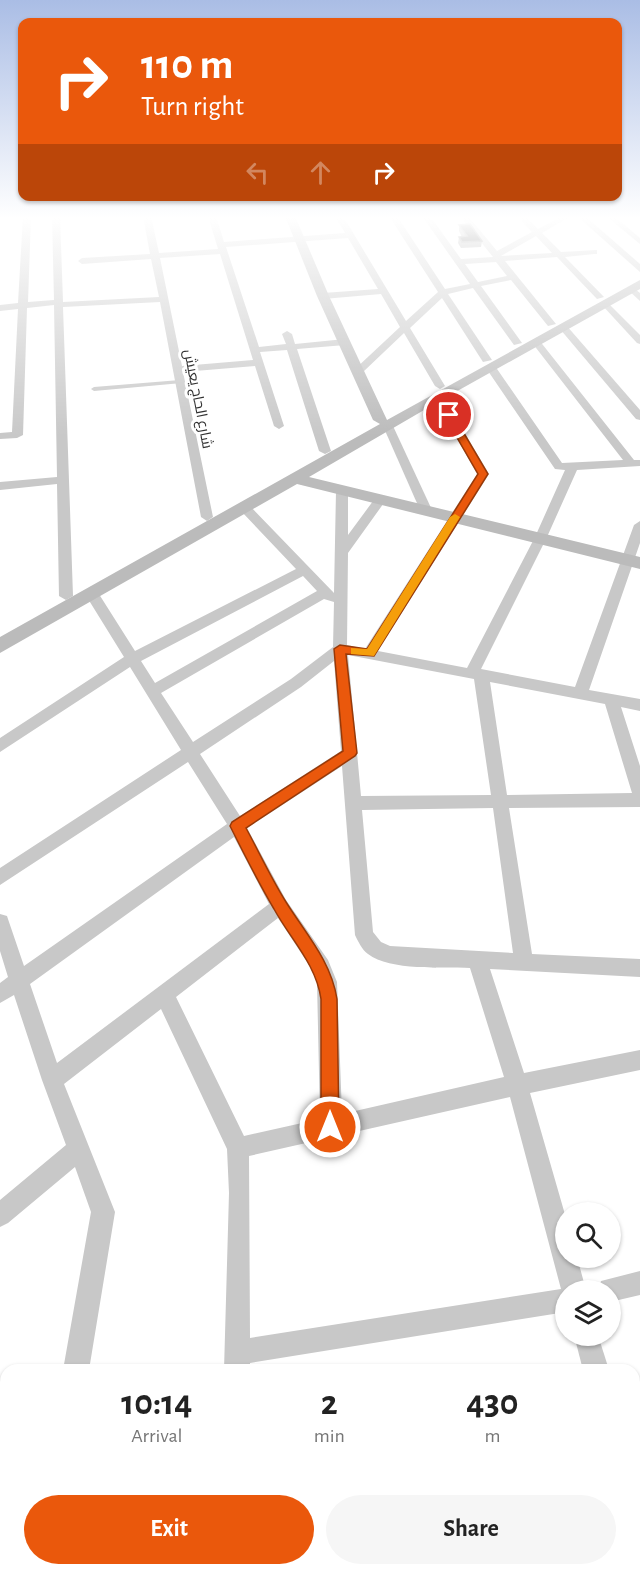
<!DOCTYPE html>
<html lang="en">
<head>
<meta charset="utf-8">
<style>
  body { margin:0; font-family:"Alegreya Sans",Cairo,sans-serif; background:#f6f6f6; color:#222; height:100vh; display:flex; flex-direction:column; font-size:22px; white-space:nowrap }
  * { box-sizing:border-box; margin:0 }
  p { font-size:20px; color:#767676 }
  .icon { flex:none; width:33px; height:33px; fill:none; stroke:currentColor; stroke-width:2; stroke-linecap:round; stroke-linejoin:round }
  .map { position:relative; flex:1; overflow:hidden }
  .panel { position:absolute; left:0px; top:1364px; width:640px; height:212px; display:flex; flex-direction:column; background:#fff; border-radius:18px 18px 0 0; box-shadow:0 2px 4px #0004 }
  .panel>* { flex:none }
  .top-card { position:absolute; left:18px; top:18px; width:604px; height:183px; border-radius:12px; box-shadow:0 2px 4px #0004; background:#ea580c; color:#fff; overflow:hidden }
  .fabs { position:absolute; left:555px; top:1202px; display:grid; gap:12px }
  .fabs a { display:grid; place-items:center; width:66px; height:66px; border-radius:50%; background:#fff; box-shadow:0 2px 4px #0004; font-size:30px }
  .pin { position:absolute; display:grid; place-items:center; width:51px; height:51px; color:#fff; margin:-26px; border:3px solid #fff; border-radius:50%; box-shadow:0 2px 6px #0007 }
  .me { position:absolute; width:66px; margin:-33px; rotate:0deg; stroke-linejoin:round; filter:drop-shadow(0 0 4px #0008) }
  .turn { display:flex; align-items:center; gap:21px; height:126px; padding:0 24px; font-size:27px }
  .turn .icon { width:78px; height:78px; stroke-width:2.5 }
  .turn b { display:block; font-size:42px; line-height:51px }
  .lanes { display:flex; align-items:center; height:57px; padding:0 24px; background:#0003; justify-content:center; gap:30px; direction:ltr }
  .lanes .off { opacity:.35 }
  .eta { display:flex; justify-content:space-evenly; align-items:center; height:102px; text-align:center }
  .eta b { font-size:36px; font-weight:700; line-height:42px }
  .cta { display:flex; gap:12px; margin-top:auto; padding:12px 24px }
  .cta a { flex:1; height:69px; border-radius:36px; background:#ea580c; color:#fff; font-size:24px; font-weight:700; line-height:69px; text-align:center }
  .cta a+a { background:#f6f6f6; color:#222 }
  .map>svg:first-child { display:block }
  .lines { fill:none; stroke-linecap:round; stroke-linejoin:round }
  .lane { fill:#c8c8c8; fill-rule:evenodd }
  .street { fill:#c8c8c8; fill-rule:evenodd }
  .secondary { fill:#bbb; fill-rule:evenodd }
  .wall { fill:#8c8c8c }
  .building { fill:#181818; stroke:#5d5d5d; stroke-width:1.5 }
  .route { fill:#ea580c; stroke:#983908; stroke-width:1.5 }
  .slow { fill:#f59e0b }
  .labels { text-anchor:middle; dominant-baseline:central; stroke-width:6; stroke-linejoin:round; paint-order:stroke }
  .far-street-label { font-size:15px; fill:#313131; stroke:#fff }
</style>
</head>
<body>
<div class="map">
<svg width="640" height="1574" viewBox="0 0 640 1574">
  <rect width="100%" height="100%" fill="#fff"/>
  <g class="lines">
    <path class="lane" d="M180 380 182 381V383L94 391 91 389 94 387Z"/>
    <g class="street">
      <path d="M23 216H31L28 302 54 300 52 216H60L63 302 159 297 151 259 82 264 78 261 82 258 150 254 143 216H151L159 253 218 249 208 216H216L224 242 345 233 335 216H343L406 321 438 292 389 216H397L445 289 470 284 422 216H430L461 259 493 257 460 216H468L497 251 532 232 517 216H525L538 229 562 216H571L542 233 561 252 597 250V254H594L565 257 604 297 597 299 557 257 505 261 556 324 548 326 511 280 481 286 522 343 514 345 473 288 448 294 492 360 483 362 442 298 410 328 445 386 440 389 435 386 404 333 363 372 354 370 400 327 381 294 323 299 319 296 323 293 378 289 348 238 226 247 259 347 286 344 282 334 287 331 292 334 295 344 345 339 350 342 345 345 297 349 331 451 325 454 319 451 287 350 260 352 284 426 279 429 274 426 255 366 183 372 213 517 207 521 201 517 160 302 63 307 73 596 66 600 59 596 57 484 0 490V482L57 477 54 305 27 308 23 435 17 438 0 439V433L12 432 18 309 0 311V305L18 303ZM536 236 552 253 501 256ZM220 254 253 360 182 366 160 258ZM496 262 507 276 478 282 465 264Z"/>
      <path d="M577 216H585L640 264V272Z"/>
      <path d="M606 216H614L640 238V244Z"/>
      <path d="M631 286 640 293V301L627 289Z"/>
      <path d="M605 300 640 335V344L637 343 602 305 600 303Z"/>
      <path d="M563 324 566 325 640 410V420L636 419 560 329 558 327Z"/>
      <path d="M536 339 539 340 634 460H640V466L577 470 547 537 481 669 575 687 634 525 640 521V543L589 690 640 699V711L621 707 640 766V807L509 808 532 954 640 959V977L490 969 524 1073 640 1050V1070L530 1093 566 1218V1257H577L586 1290H566V1312L250 1363V1370H224L229 1193 227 1149 161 1009 64 1084 115 1212 89 1370H63L91 1212 75 1167 8 1223 0 1227V1200L66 1145 42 1080 14 995 0 1003V983L8 977 0 951V914L7 916 9 922 24 966 227 824 188 762 0 885V868L181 750 130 667 0 752V738L124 657 85 594 87 591H97L135 651 296 569 241 511 239 508 245 504 249 505 334 593 336 491 342 487 348 491V535L376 497H384L386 500 348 553 347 645 365 649 477 474 433 396 438 393 443 396 489 474 378 651 467 668 535 537 565 470 555 469 486 368 487 366H495L562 463 623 460 533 344V340ZM303 576 317 591 155 683 141 661ZM324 599 334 602 333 647 291 679 193 742 161 693ZM348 655 474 679 491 795 361 796ZM334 661 341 751 240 816 200 754 301 687ZM490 682 605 704 632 793 507 795ZM342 766 355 935C358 941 362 950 368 954 390 971 443 967 470 968L504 1077 342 1114 337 982 328 960 286 900 247 828ZM493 808 513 953 390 946 381 942 373 932 362 810ZM234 837 269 904 57 1063 30 984ZM278 918 313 971 317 982 320 1119 244 1136 176 997ZM510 1097 561 1289 250 1338 249 1156Z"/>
      <path d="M388 423 393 426 432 510 430 513 426 514 420 510 383 426Z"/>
      <path d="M640 1271V1295L610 1302V1290H598L601 1281Z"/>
      <path d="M574 1335H598L609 1370H583Z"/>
      <path d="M634 1498 640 1501V1546L634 1544Z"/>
      <path d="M640 1559V1574H623L625 1569H634V1561Z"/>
      <rect x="27" y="1569" width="28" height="5"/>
      <rect x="217" y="1569" width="28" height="5"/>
    </g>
    <path class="secondary" d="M285 216H295L329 296 387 420 640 280V289L443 399 309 477 640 557V569L297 484 0 653V637L380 424 373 420 317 296Z"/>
  </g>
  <g class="wall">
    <path d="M445 216H455V217L446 218Z"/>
    <path d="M459 225 482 241 481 247 461 248 458 243 459 237H462L459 231Z"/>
  </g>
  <path class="building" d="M470 224 482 241 462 242 459 237 467 236 459 225Z"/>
  <linearGradient id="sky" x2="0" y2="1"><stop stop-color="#aabde5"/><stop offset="0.5" stop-color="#fff"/><stop offset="1" stop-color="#fff" stop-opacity="0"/></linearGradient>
  <rect width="640" height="436" fill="url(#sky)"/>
  <path class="route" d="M446 413H452L488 474 374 656 346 654 357 753 355 756 246 828C259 852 271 878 286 902 306 934 331 961 337 999L339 1127 337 1134 330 1136 324 1134 321 1127V999C316 964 291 940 274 909 258 882 244 854 230 826L232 822 343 751 334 649 340 645 367 649 478 474 444 415Z"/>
  <path class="slow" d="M455 514 460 517 374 656 351 654V648L367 649 450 517Z"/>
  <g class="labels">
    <g class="far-street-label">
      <text transform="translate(198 399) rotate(79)">شارع الحاج يعيش</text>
    </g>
  </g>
</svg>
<div class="fabs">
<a><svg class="icon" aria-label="search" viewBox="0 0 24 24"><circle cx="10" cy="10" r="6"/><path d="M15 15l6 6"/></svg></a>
<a><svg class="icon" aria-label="layers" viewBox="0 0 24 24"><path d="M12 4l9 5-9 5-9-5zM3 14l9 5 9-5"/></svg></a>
</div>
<div class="pin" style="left:449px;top:415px;background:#d93025"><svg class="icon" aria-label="arrive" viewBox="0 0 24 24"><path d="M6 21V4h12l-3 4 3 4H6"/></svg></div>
<svg class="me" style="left:330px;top:1127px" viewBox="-20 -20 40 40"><circle r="17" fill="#ea580c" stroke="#fff" stroke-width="3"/><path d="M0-11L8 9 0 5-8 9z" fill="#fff"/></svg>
<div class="top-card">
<div class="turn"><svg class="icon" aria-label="right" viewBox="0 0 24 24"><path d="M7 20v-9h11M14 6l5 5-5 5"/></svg><div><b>110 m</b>Turn right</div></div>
<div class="lanes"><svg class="icon off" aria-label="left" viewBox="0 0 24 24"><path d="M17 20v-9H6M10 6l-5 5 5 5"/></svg><svg class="icon off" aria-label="ahead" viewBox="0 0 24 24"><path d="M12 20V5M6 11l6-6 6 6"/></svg><svg class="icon" aria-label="right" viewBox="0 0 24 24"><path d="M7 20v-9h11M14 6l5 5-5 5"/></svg></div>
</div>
<section class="panel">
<div class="eta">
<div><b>10:14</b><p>Arrival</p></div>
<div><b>2</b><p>min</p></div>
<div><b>430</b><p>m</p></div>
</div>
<div class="cta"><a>Exit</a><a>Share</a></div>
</section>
</div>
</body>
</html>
